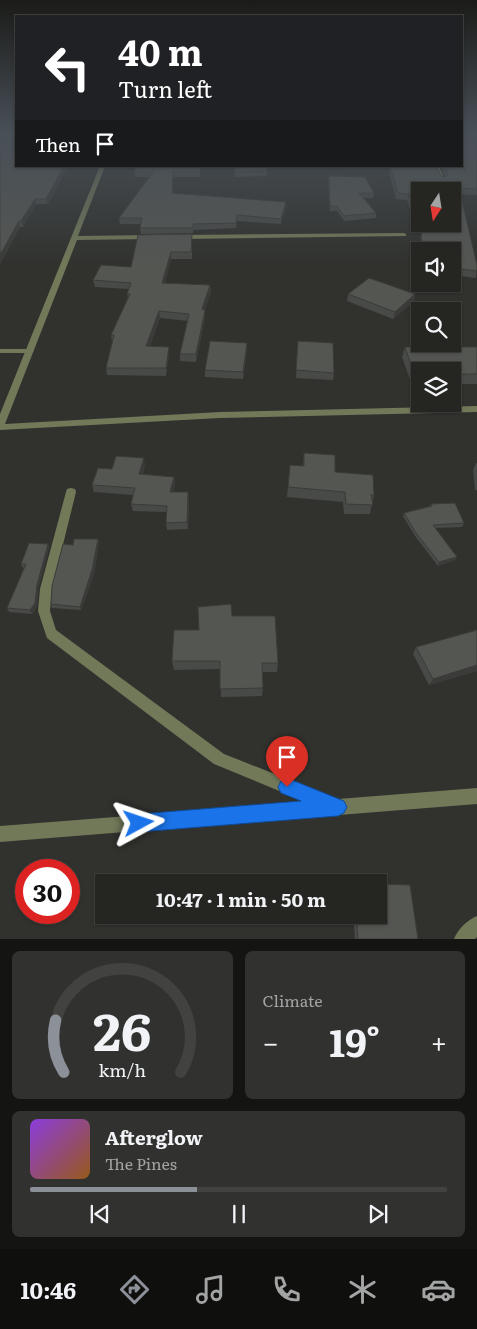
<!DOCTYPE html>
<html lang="en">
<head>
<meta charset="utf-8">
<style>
	:root { --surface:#252622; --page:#31322f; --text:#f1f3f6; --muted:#a3a5a5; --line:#424340; --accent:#8c9099 }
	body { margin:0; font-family:Literata,serif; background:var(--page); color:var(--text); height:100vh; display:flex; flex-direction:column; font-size:19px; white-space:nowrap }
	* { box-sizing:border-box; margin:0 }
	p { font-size:16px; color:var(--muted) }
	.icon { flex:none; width:28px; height:28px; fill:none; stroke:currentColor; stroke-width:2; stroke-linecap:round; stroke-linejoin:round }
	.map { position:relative; height:939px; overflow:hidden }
	.side { display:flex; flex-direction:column; gap:12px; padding:12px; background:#141513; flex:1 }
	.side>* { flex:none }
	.hud { position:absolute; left:15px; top:15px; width:448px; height:152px; border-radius:0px; box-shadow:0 1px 4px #0004,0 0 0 1px var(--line); background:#202124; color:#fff; overflow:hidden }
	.needle { width:32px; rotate:192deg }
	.controls { position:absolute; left:411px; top:182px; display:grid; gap:10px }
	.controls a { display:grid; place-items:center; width:50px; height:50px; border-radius:0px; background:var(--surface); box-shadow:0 1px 4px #0004,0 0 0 1px var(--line); font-size:25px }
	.speed { position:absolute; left:15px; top:859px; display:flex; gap:10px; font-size:25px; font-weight:700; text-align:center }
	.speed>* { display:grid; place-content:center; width:65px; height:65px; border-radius:50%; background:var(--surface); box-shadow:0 1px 4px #0004,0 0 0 1px var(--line); line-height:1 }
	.speed .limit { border:8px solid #d22; background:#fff; color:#111 }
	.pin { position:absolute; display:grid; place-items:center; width:42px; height:42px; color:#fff; margin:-51px -21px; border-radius:50% 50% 50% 0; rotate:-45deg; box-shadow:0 0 5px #0007 }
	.pin .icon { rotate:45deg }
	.me { position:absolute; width:55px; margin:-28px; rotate:85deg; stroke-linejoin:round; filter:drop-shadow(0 0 4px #0008) }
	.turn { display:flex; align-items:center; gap:18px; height:105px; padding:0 20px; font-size:22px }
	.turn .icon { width:65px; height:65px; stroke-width:2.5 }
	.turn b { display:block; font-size:35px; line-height:42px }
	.then { display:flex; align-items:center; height:48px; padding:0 20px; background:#0003; gap:10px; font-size:19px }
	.big { font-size:38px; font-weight:700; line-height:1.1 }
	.side .card { flex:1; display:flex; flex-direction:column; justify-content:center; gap:8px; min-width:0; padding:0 18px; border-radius:8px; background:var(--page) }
	.side .dial { align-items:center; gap:0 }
	.dial svg { height:130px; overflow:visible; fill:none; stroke:var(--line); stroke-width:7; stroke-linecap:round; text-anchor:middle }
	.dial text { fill:var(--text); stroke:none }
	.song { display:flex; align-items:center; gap:15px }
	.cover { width:60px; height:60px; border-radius:8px; background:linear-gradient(135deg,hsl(270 70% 55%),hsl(30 70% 35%)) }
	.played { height:5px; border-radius:2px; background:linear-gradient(90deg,var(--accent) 40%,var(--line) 40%) }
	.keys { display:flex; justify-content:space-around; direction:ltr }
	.heat { display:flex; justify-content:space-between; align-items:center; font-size:28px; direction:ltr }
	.side .tiles { flex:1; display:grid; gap:12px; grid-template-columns:1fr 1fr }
	.card:last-child { grid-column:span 2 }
	.trip { position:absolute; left:95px; top:874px; width:292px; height:50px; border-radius:0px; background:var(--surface); box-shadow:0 1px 4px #0004,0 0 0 1px var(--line); font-weight:700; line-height:50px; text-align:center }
	.menu { display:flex; height:80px; justify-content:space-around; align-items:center; background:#0f0f0e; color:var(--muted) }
	.menu .icon { width:35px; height:35px }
	.menu .on { color:var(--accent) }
	.menu b { font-size:22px; color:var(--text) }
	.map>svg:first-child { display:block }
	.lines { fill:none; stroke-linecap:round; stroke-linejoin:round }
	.lane { fill:#717959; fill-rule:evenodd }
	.street { fill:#717959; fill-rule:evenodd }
	.wall { fill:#484a47; fill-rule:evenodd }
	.shaded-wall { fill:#3b3c39 }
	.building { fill:#545652; stroke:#3b3c39 }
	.route { fill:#1a73e8; stroke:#114b97 }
</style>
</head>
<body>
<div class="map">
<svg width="477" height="939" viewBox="0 0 477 939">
	<rect width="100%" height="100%" fill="#31322e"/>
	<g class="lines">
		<path class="lane" d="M0,349H30L34,351L30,353H0Z"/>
		<path class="street" d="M100,166H105L78,236L151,235L154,237L151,239L77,240L5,424L220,412L477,406V412L220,418L0,430V414Z
			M434,166H439L445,181H441Z
			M404,233L406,234V236L181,239L178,237L181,235Z
			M71,488L75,489L76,492L52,589L50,611L56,630L224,754L338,799L477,788V804L0,842V826L306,802L214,764L47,638L38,611L40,589L66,492L67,489Z
			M477,916V937L475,939H454C458,929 467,920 477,916Z"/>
	</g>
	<path class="wall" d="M461,132H477V195L460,194L477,265L476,278L452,275V251H422L420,244L422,226L415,225L407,200L396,199L389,172L390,166L445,177L441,166H461ZM420,191L452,224H420Z
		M16,166H68L48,204H36L23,227H20L0,264Z
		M200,166V177H173V194L286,207L281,224L237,221L236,228L193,230V233L141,234L140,228L141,224H120L119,218L150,177H135L134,172Z
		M267,171V176L235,177V172Z
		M329,176L374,193L373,198H364L376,213V218L344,221L337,211H330L328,181Z
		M192,234V259H171L165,283L210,285L211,292L205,309V317L196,362L180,361V354L188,321L160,318L150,346L169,347V354L166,376L107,375L106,368L112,342L111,335L128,298L127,294L129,289L95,287L93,280L131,267Z
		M348,294H415L414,301L393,319L347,301Z
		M298,341L334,373L333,380L296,378Z
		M405,347H477V384H452V371H420V385H412L402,357Z
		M247,350L243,379L205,377V370Z
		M304,453L374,495L370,514H344L343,502L287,497L290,465L303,466Z
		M476,463H477V490H475L473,470Z
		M145,465L143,474L174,477L175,484L173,492L189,499L188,529L167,530L166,523V512L133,511L131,504L133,495L94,492L92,485L112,469Z
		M431,504L464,523L462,527L435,528L457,557L455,560L438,566L415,536L403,516L404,513L430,506Z
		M98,539L99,542L94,574L81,610L52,608L51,604L73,545Z
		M48,544L49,547L38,589L37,606L32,614L9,612L7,608L24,568L22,567L21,564Z
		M232,616L278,663L277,672H262L263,688L262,696L221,697L220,669L174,670L172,661L199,630Z
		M477,630V671L429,685L413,654L416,647Z
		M353,915H379L418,939H355Z"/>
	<path class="shaded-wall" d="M64,166H68L48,204L46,199Z
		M35,199L36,204L23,227L21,221Z
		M286,202V207L281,224V219Z
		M19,221L20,227L0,264V255Z
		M171,252V259L163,290L162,283Z
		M210,285L211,292L203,316L202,309Z
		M415,294L414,301L393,319L395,312Z
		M205,310V317L196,362V354Z
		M159,311L160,318L147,353L146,346Z
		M247,343V350L243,379V372Z
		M169,347V354L166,376V368Z
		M144,458L145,465L141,481L139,474Z
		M174,477L175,484L171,499L170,492Z
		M188,492L189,499L188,529L187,522Z
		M98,539L99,542L94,574L81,610L80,607Z
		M48,544L49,547L38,589L37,606L32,614L30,610Z
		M457,557L455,560L438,566L439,562Z
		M477,665V671L429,685L433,679Z"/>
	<path class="building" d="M0,132H16V166H64L46,199H35L21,221H19L0,255Z
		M461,132H477V189L459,188L477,265V271L452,268V251H425L421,238L423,224H452V191H420V219H416L409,194L398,193L390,166H436L441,176L446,177L448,175L445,166H461L466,171L461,163Z
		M136,166H200V172H173L172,193L286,202L281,219L237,215L236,223L193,224V228H140L142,218H119L153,172H134Z
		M235,166H267V171L235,172Z
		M329,176L365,177L374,193H359L376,213L344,216L337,206H330Z
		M192,234L191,252H171L162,283L210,285L202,309L205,310L196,354H180L189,314L159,311L146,346L169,347L166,368H106L114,335H111L130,294H127L131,283L93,280L101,265L131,267L138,235Z
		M369,278L415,294L395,312L348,294Z
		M210,341L247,343L243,372L205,370Z
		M298,341L333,343L334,373L296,370Z
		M405,347H477V374H452V371H420V374H414Z
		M304,453L335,455V472L373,475L374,495H371L373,505L346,504L345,492L288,487L290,465L304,466Z
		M116,456L144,458L139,474L174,477L170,492H188L187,522L166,523L167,506L131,504L135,488L92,485L98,468L112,469Z
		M455,503L464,523L433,525L457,557L439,562L416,533L404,513L432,506L431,504Z
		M74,539H98L92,570L80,607L51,604L52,586L63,544L73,545Z
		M29,543L48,544L37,585L35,603L30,610L7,608L26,564H21Z
		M231,604L232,616H275L278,663H262L263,688L220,689V661H172L174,630H199L198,607Z
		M477,630V665L433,679L416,647Z
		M379,884L410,885L418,939H358L356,915H379Z"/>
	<linearGradient id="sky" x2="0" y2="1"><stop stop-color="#1b1c19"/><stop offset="0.5" stop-color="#484f57"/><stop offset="1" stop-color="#484f57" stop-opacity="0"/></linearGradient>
	<rect width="477" height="264" fill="url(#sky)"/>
	<path class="route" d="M287,778L344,801L347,807L344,813L338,816L139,832L133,829L130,823L133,817L139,814L301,801L281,793L278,787L281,781Z"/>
</svg>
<div class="controls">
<a><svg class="needle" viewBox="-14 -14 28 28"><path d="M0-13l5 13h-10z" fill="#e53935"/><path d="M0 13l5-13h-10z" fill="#a3a5a5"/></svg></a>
<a><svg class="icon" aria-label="sound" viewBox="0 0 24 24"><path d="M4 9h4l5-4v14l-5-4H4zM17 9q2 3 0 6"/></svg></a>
<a><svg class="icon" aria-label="search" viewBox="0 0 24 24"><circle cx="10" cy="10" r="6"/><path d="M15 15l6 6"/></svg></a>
<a><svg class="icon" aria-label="layers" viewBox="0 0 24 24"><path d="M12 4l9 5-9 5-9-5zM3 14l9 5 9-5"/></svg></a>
</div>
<div class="speed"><div class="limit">30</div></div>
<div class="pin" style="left:287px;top:787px;background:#d93025"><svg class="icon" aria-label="arrive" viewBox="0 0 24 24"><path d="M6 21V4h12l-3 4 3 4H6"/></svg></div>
<svg class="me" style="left:139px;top:823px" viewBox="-20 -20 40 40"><path d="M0-17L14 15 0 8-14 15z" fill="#1a73e8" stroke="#fff" stroke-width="4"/></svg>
<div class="trip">10:47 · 1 min · 50 m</div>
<div class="hud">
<div class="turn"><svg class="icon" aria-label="left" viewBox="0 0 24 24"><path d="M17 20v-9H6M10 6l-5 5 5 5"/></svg><div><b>40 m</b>Turn left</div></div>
<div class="then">Then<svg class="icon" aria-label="arrive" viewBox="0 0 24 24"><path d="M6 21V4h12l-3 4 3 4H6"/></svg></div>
</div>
</div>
<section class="side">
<div class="tiles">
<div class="card dial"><svg viewBox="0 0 100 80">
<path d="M14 69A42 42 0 1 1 86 69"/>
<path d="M14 69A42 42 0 0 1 9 37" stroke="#8c9099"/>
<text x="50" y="56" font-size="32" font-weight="700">26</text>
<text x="50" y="72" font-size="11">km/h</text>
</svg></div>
<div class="card"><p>Climate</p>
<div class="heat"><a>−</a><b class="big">19°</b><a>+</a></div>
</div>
<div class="card">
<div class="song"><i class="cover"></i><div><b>Afterglow</b><p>The Pines</p></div></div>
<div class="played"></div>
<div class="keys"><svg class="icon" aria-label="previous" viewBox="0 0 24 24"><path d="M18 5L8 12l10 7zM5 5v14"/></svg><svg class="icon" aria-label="pause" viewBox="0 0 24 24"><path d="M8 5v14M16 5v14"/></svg><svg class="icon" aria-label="next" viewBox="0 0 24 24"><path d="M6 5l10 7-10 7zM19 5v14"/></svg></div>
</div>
</div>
</section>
<nav class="menu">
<b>10:46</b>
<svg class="icon on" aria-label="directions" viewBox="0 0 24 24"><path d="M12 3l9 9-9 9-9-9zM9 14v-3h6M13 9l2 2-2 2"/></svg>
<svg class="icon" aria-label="music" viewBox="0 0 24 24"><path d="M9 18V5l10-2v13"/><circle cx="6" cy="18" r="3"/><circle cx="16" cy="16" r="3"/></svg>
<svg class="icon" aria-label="phone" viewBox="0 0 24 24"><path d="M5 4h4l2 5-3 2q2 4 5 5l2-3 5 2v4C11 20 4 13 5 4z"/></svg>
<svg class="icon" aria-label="climate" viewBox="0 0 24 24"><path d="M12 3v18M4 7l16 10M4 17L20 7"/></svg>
<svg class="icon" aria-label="car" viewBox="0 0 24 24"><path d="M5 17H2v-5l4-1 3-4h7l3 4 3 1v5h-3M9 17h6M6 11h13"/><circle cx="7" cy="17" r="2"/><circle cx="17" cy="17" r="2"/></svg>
</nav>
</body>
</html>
